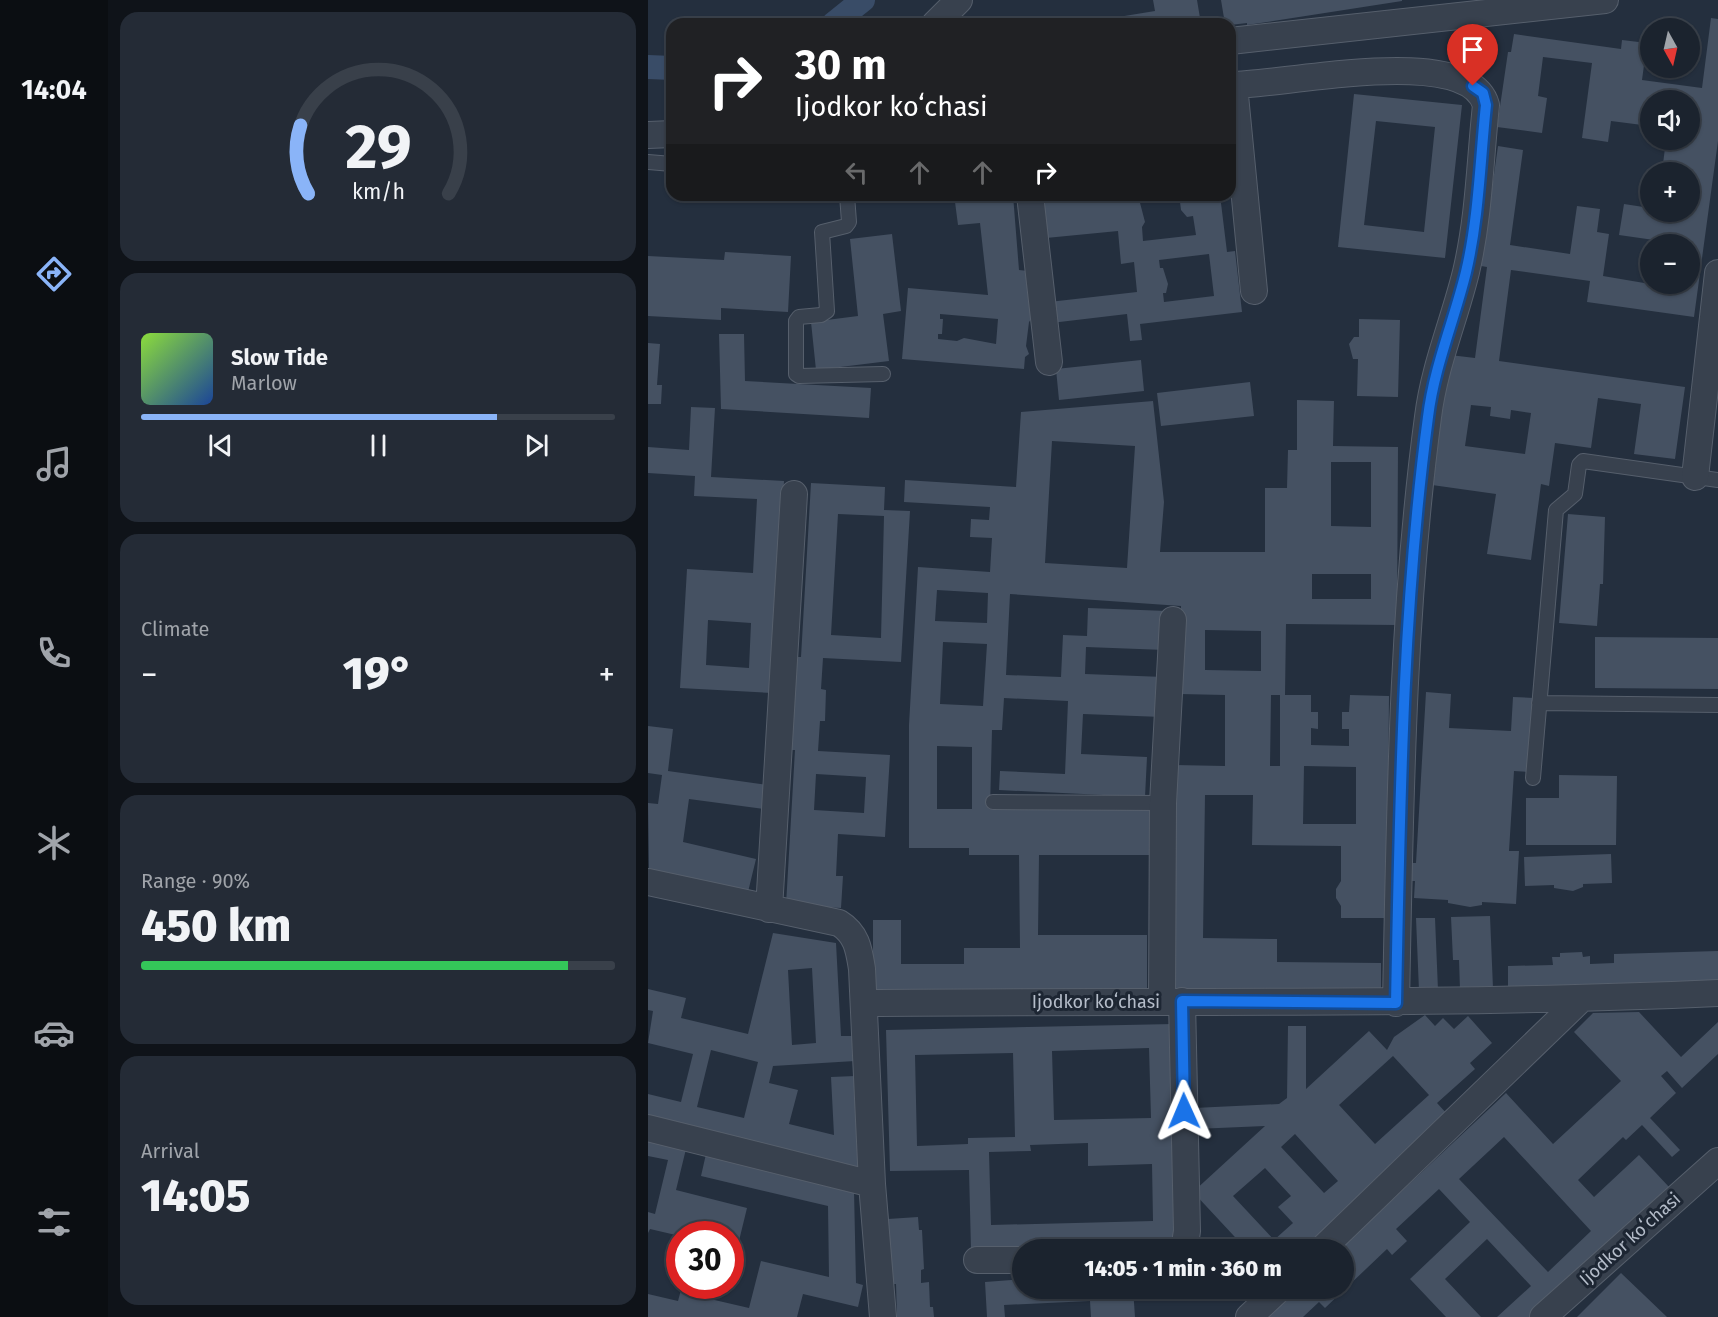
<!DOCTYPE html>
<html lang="en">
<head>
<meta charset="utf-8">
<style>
	:root { --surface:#1b232e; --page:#242b36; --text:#f1f3f6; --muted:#a0a4aa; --line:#39404a; --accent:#8ab4f8 }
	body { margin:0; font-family:"Fira Sans",sans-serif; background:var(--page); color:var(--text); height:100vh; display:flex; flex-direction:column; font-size:22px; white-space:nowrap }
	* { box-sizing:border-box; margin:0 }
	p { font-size:20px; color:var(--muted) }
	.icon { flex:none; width:33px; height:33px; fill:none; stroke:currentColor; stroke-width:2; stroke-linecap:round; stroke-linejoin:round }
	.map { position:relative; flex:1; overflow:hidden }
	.details { display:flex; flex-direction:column; gap:12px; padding:12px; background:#0f1319; width:540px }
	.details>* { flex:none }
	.top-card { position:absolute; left:18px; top:18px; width:570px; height:183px; border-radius:18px; box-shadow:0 2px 4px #0004,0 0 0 2px var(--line); background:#202124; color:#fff; overflow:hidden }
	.needle { width:39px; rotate:172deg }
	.tools { position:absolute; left:992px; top:18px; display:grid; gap:12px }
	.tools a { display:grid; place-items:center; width:60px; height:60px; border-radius:50%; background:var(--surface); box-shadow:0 2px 4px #0004,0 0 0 2px var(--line); font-size:30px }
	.speed { position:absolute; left:18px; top:1221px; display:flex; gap:12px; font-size:30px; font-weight:700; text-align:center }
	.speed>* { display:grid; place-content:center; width:78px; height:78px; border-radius:50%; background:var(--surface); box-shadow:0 2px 4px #0004,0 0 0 2px var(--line); line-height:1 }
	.speed .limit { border:9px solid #d22; background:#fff; color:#111 }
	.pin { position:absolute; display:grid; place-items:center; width:51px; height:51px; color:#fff; margin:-62px -26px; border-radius:50% 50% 50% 0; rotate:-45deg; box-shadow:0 0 6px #0007 }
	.pin .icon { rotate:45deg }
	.me { position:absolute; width:66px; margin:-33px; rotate:359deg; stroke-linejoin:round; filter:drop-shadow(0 0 4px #0008) }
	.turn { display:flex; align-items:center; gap:21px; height:126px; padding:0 30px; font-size:27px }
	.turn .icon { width:78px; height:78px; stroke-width:2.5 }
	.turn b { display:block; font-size:42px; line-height:51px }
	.lanes { display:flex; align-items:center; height:57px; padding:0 30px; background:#0003; justify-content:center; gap:30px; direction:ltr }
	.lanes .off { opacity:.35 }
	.big { font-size:45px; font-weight:800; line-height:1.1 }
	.details .tile { flex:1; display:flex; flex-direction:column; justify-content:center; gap:9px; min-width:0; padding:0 21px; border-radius:18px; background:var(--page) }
	.details .dial { align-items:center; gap:0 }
	.dial svg { height:156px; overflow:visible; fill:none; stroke:var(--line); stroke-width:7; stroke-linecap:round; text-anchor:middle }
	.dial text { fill:var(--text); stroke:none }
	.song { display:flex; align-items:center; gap:18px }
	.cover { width:72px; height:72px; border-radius:9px; background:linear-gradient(135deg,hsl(90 70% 55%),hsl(220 70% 35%)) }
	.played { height:6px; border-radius:3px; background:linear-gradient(90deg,var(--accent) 75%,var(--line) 75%) }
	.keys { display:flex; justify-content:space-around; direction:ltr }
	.heat { display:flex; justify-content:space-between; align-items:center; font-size:33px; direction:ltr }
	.charge { height:9px; border-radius:4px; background:linear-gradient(90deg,#34c759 90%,var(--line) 0) }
	.trip { position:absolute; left:364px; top:1239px; width:342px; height:60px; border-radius:30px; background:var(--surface); box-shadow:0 2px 4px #0004,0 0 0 2px var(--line); font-weight:800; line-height:60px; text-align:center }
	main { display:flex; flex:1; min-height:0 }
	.tabs { display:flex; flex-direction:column; width:108px; justify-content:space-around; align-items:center; background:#0b0e12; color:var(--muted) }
	.tabs .icon { width:42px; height:42px }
	.tabs .selected { color:var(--accent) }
	.tabs b { font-size:27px; color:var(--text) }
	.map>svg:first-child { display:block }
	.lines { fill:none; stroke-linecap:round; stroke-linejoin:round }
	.canal { stroke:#394c67; stroke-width:24 }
	.building { fill:#455162; fill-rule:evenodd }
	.lane-casing { stroke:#565f6c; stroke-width:16 }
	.street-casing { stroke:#565f6c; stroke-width:28 }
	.lane { stroke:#38414e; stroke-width:14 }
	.street { stroke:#38414e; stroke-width:26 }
	.route-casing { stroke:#114b97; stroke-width:15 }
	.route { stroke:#1a73e8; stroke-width:10 }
	.labels { text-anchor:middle; stroke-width:6; stroke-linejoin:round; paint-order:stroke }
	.street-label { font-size:18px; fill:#b4bcc9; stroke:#1d2633 }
</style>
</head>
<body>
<main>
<nav class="tabs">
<b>14:04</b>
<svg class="icon selected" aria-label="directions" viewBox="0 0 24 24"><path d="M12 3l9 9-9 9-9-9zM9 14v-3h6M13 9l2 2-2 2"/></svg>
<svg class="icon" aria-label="music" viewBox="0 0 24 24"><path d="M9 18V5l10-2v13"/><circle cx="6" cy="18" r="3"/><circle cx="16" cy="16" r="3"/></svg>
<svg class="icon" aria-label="phone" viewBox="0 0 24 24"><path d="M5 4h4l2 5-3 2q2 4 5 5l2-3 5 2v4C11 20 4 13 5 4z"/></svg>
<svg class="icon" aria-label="climate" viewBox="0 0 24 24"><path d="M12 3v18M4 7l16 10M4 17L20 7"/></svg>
<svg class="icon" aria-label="car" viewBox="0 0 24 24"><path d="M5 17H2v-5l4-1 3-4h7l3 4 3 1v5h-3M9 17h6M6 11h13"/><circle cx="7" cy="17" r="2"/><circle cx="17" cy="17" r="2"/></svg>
<svg class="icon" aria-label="filters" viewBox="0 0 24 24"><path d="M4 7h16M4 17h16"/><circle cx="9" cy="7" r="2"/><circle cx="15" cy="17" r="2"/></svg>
</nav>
<section class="details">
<div class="tile dial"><svg viewBox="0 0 100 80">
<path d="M14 69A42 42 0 1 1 86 69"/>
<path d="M14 69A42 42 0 0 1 10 34" stroke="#8ab4f8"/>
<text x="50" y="56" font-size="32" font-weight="700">29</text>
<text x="50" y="72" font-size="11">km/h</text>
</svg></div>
<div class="tile">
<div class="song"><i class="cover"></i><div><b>Slow Tide</b><p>Marlow</p></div></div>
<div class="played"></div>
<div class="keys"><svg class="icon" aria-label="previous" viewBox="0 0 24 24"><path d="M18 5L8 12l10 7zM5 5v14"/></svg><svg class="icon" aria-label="pause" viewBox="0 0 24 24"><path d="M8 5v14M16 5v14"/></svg><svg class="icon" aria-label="next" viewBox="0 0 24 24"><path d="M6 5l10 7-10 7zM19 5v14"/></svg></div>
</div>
<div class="tile"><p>Climate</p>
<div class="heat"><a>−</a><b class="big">19°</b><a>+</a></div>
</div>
<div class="tile"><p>Range · 90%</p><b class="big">450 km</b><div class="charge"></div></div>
<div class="tile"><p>Arrival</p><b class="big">14:05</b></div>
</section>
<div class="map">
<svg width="1070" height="1317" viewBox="0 0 1070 1317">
	<rect width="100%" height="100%" fill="#242f3e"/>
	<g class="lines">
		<path class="canal" d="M185,24L215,0
			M0,67L24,68"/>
	</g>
	<path class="building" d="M505,0H549L553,24H458V19L507,11Z
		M573,0H754V1L599,25V23L582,25L577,24Z
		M1063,18L1070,19V141L1046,317L939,302L942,281L863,270L851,361L1037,387L1027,459L986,454L993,404L950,398L943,448L907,443L901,486L893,484L883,560L839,554L848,494L784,485L802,355L827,358L839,267L833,266L850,146L875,150L862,245L922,254L929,206L952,209L949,232L961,234L955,276L1002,284H1041V244H1013V241L971,235L976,204L1002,208V212L1042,214L1047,179L1041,178V172H1014L1018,140H1041V100H1002V126L963,121L960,142L934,138L944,63L895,57L890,96L899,98L894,133L849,127L860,52H863L866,34L973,49L974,40L999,43L994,80L1054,88ZM823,405L843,407L842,416L862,419L863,410L883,413L877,454L817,446Z
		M706,94L814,105L797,258L690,247ZM728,121L787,127L776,232L716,225Z
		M338,195H365L371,270L380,271L384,318L381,322L378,346L381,354L377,357L376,369L254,359L260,288L340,295L332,223L310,225L307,202L339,198ZM292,314L350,319L348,344L316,338L309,341L290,339V334H294L295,319H292Z
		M393,195H512L491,199L497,222L494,227L495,241L548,235L545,216L539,217L533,210L532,202L536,195H572L579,252L587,251L594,312L492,324L494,340L482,341L479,314L403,323L401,302L489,292L486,262L473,264L470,231L398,238ZM561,254L566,296L516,302L515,293H518L520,284L515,268H512L511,260Z
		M244,234L253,311L235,314L241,361L168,370L163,322L210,316L202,239Z
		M77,252L143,256L140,312L73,308V320L0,316V256L76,260Z
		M711,319L752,320L750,397L709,396L710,359H705L701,344L706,337H711Z
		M71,334H96L97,381L223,388L221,418L73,409Z
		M0,343L12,344L9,385H14L13,404H0Z
		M493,360L496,391L411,400L408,369Z
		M602,382L606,416L513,426L509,393Z
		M649,400L686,401L685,446L750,447L749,625L638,624L637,695H663V712H670V729L663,728V745L701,746V729H694V712H701L702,695L741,696L739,918H693V906L688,898V889L693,881V846L604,845L605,795H557L555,938L629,939V962L733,963V993L525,991L527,765L577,766V695L532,694L533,606L362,594L358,675L413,677L415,635L439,636L440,608L519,611L517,650L438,647L437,674L516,677L514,717L435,714L433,754L499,757L497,797L351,790L352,771L417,774L420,701L356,698L354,730H344L342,809H501V855H391L390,935H499V992H225V920H253V964H316V948H372L371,855H321V848H261V725L270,567L342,572L344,538L322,537L323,519L341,520L342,507L256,502L257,480L368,487L373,412L505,401L516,502L512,552H617V488H639L640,450H649ZM404,441L487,446L479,568L397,563ZM683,462H723V527L683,526ZM664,574H723V599H664ZM289,590L340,593L339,623L287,621ZM557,630L613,631V671L557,670ZM295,642L339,644L335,706L292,704ZM623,695H632V766H622ZM289,746L324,747V809H289ZM656,766L708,767V824H655Z
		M43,407L67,408L63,477L136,481L124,693L32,688L39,569L105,573L109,499L46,496L47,476L0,473V447L41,450ZM60,620L103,623L101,668L58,665Z
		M163,483L237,487L236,510L262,511L253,662L175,658L173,689L178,690L177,721H172L170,751L242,755L237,837L190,834L188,876H195L193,908L138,905L147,750H141L146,657H153ZM190,514L236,516L233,638L183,635ZM168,774L218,777L216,813L166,810Z
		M920,514L957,517L955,584H952L949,626L911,623Z
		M947,637L1070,638V689L947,688Z
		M778,692L803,694L801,728L863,731L865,697L886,698L882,772L866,771L861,851H871L868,904L834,902V905L822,907L800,903V900L766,898L767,881H763L764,863H768Z
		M0,726L25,729L20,771L119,785L116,809L41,799L35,842L108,859L100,892L1,869L0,803L10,804L14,775L0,773Z
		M911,775L969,776L968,845H878V798H911Z
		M963,854L964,883L935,884V887L925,891L906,888V885L877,886L876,857Z
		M842,916L845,988L812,990L811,960H805L803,917Z
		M768,918H787L790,990L771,991Z
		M125,933L188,943L193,1036H205L207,1061L125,1066L121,1083L150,1090L141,1124L186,1135L183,1077L207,1076L212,1172L0,1122V1094L33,1102L45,1054L0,1043L5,1011L0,1010V989L38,998L33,1018L100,1034ZM164,968L168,1043L144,1045L140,970ZM63,1050L110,1062L96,1118L49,1107Z
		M1070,951V984L860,990V966L905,965L904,957H912V953L934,952L935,957L942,956V964L966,963V954Z
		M991,1012L1033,1057L1070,1022V1054L1034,1088L1019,1071L1013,1076L1028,1093L1002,1118L1032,1150L1024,1157L994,1125L978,1140L975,1137L930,1180L946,1197L991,1155L1022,1188L884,1317H849L883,1286L839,1239L797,1279L833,1317H798L762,1279L822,1222L791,1189L748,1229L759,1241L744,1255L739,1249L677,1308L671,1302L655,1317H619L650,1288H696V1250H691L858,1093L905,1144L973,1081L926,1032L945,1013ZM856,1137L943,1231L900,1272L811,1179Z
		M777,1015L787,1026L795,1018L806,1029L820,1016L844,1043L822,1063L827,1069L789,1103L800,1115L653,1250H599L545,1192L617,1126L547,1129L546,1108L631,1104L639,1098L640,1026H658V1089L721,1031L739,1050L746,1037ZM745,1056L781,1095L727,1144L691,1105ZM647,1134L690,1181L676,1193L633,1147ZM617,1168L643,1196L630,1207L645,1223L626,1240L585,1196Z
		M525,1024L530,1245L323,1250L321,1170L242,1171L238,1030ZM501,1048L503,1118L406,1120L404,1051ZM365,1053L367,1137L320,1138V1144L269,1146L267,1055ZM440,1143V1166L504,1164L505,1221L343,1225L341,1152L383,1151L382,1145Z
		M0,1140L38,1149L28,1190L99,1208L89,1249L82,1248V1234L32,1236L2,1229L0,1233V1212L7,1214L20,1160L0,1156Z
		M58,1154L206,1190L208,1283L215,1285L210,1307L155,1294L149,1317H0V1294L30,1301L34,1286H47L45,1295L101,1308L113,1261L181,1277L180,1206L53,1176Z
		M270,1217L271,1230H274L276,1269L273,1270V1283L281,1282L282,1307H285L286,1317H249L248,1284H243L240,1219Z
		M973,1273L1019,1317H929Z
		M375,1279V1288H485L487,1317H443L442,1301L356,1305L357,1317H339L337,1282Z"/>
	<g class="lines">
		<g class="lane-casing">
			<path id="lane" d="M0,162L24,164
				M199,195L201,222L198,226L174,232L179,311L173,315L151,317L148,321V374L151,376L235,374
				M891,703L1070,705
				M885,778L908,510L927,494L931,465L935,461L1070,480
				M345,802L515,803"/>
		</g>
		<g class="street-casing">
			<path id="street" d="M287,24L311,0
				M582,41L957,0
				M582,85C633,86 820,42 838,105C832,161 831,217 818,272C806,321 786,367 780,417C754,611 752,808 748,1003
				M586,85L606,291
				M0,135L24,134
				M382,195L401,362
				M1047,477L1070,273
				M0,882L191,923C209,934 211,950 214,969L224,1184L235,1317
				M121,909L146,494
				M534,1001L539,1231L536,1250
				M514,1002L515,803L525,620
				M216,1003C501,1000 785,1006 1070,993
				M0,1128L224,1184
				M673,1250L933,999
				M329,1260H375
				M601,1317L632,1288
				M895,1317L1070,1161"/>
		</g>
		<use href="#lane" class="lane"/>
		<use href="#street" class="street"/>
	</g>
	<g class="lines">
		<g class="route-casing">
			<path id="route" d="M536,1111L534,1001L748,1003C752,808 754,611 780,417C786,367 806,321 818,272C831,217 832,161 838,105L835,93L825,86"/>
		</g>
		<use href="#route" class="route"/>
	</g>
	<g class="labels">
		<g class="street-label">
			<text x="448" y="1008">Ijodkor koʻchasi</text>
			<text transform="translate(982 1239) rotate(-42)" y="6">Ijodkor koʻchasi</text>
		</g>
	</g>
</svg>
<div class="tools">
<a><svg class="needle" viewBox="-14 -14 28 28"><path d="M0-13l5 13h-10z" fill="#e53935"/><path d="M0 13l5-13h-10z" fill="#a0a4aa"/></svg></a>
<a><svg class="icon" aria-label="sound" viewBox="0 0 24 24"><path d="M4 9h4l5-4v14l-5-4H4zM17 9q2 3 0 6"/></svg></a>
<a>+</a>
<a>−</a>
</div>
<div class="speed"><div class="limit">30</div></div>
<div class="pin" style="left:825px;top:86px;background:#d93025"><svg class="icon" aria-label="arrive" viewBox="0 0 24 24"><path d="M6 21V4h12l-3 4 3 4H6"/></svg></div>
<svg class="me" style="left:536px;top:1111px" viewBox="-20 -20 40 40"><path d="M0-17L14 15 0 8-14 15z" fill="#1a73e8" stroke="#fff" stroke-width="4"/></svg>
<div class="trip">14:05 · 1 min · 360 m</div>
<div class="top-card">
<div class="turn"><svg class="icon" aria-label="right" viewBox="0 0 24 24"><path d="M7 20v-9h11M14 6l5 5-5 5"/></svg><div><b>30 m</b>Ijodkor koʻchasi</div></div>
<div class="lanes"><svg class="icon off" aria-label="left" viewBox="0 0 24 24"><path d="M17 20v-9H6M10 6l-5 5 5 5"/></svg><svg class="icon off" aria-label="ahead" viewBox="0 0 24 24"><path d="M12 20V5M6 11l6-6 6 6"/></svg><svg class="icon off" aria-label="ahead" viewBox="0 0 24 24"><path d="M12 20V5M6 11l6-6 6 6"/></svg><svg class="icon" aria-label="right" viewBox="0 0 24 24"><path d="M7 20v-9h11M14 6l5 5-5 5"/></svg></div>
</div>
</div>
</main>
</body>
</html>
